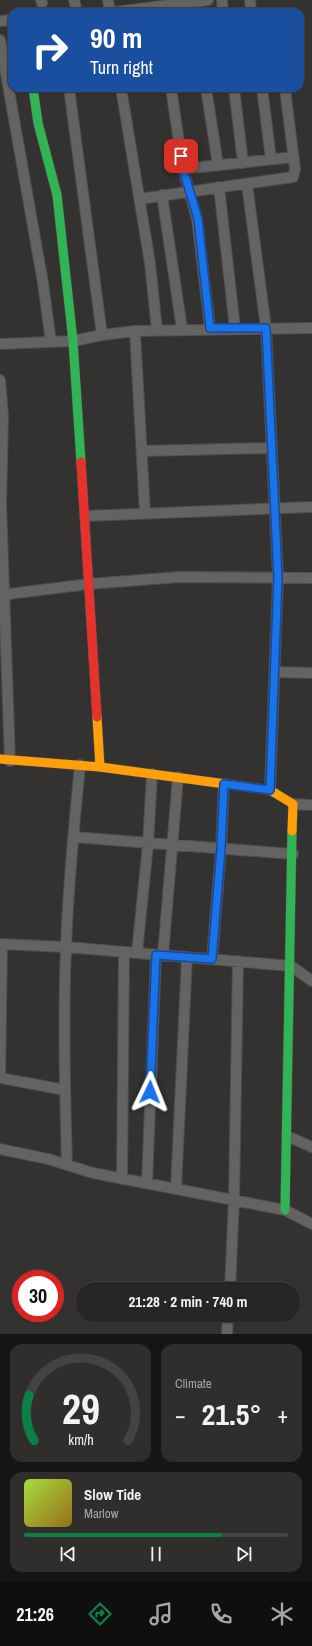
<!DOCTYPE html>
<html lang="en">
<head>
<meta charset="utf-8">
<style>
	:root { --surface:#272625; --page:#2f2e2d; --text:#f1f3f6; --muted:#a4a5a7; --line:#434342; --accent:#0b8043 }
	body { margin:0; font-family:"Archivo Narrow",sans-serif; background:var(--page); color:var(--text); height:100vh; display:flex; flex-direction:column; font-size:15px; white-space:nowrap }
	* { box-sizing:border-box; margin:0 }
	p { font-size:13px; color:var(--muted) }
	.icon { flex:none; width:22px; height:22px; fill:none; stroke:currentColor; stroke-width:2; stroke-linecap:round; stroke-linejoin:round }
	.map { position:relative; height:1334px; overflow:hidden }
	.panel { display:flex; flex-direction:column; gap:10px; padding:10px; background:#151514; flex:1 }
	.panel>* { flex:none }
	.hud { position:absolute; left:8px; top:8px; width:296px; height:84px; border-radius:12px; box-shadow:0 1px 3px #0004,0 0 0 1px var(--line); background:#1a4fa0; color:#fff; overflow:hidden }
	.speed { position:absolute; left:12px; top:1270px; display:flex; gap:8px; font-size:20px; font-weight:700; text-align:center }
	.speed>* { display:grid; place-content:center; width:52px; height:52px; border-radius:50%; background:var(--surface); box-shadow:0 1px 3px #0004,0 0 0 1px var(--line); line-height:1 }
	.speed .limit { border:6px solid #d22; background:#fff; color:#111 }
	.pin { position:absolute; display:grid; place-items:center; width:34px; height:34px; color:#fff; margin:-17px; border-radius:8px; box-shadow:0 2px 6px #0006 }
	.me { position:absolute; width:44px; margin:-22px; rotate:2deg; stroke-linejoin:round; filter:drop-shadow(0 0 3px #0008) }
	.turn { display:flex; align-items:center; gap:14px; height:84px; padding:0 16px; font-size:18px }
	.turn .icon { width:52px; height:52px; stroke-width:2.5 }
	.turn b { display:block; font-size:28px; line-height:34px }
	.big { font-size:30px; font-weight:700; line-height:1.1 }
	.panel .widget { flex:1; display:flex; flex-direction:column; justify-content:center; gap:6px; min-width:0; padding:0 14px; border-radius:12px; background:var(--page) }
	.panel .dial { align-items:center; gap:0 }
	.dial svg { height:104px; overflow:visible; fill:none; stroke:var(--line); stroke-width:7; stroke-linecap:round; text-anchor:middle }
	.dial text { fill:var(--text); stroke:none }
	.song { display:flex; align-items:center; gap:12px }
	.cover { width:48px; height:48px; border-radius:6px; background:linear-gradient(135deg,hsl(80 70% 55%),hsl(40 70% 35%)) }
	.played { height:4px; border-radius:2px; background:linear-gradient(90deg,var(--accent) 75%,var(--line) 75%) }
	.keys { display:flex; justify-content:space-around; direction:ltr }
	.heat { display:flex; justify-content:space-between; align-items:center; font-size:22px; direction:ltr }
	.panel .tiles { flex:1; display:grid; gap:10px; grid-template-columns:1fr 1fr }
	.widget:last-child { grid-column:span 2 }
	.trip { position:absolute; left:76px; top:1282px; width:224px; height:40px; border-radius:20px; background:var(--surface); box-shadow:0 1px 3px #0004,0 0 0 1px var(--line); font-weight:700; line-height:40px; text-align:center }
	.tab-bar { display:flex; height:64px; justify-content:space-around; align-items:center; background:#100f0f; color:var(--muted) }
	.tab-bar .icon { width:28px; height:28px }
	.tab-bar .current { color:var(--accent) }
	.tab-bar b { font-size:18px; color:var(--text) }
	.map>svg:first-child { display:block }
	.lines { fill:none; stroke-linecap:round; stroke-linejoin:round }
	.street-casing { stroke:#4f4e4d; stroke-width:12 }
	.fast-casing { stroke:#4f4e4d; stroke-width:10 }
	.slow-casing { stroke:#4f4e4d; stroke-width:10 }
	.jam-casing { stroke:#4f4e4d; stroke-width:10 }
	.street { stroke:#646363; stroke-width:10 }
	.fast { stroke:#30b455; stroke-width:9 }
	.slow { stroke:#ff9f0a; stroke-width:9 }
	.jam { stroke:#e5322d; stroke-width:9 }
	.route-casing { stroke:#114b97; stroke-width:10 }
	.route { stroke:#1a73e8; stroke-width:7 }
</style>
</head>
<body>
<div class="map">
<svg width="312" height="1334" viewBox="0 0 312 1334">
	<rect width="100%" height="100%" fill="#343231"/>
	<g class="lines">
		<g class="street-casing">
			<path id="street" d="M41,0L42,3
				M74,0L77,12
				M108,0L110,12
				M222,0L223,12
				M250,0L251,12
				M115,12L208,0
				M0,21L12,20
				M0,40L43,283L51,342
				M69,88L102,335
				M121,88L150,263L157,330
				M171,88L183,169L197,219L210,328
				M206,88L218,165
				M234,88L243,163
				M262,88L271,159
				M183,169L294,157
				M247,184L266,328L278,577L270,790
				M219,187L235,328
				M162,195L182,329
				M139,199L293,177L295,169L285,89
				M135,331L145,513
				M0,344L73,341L102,335L135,331L312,328
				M0,380L3,416L1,504L10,761
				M142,451L272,448
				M85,516L312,507
				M0,595L89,584L179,577L312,578
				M275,672L312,673
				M293,804L312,805
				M73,837L293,854
				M0,944L66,947L291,966L312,981
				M137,953L148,844L152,774
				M163,955L178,777
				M212,959L221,849L224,784
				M0,1078L2,944
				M0,1078L65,1090
				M287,1136L312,1147
				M0,1149L48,1159L93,1173L285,1210L312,1224
				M67,1165C65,1093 63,1020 66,947C68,886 74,826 80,765
				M122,1179L124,952
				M147,1183L156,955
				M176,1189L187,957
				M230,1289L234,1200L238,961
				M227,1334L228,1315"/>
		</g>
		<g class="fast-casing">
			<path id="fast" d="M33,88L38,123L57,195L73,341L81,462
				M285,1210L292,831"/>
		</g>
		<g class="slow-casing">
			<path id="slow" d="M97,717L100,767
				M0,759L100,767L270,790L293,804L292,831"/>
		</g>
		<g class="jam-casing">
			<path id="jam" d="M81,462L97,717"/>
		</g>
		<use href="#street" class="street"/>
		<use href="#fast" class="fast"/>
		<use href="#slow" class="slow"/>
		<use href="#jam" class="jam"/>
	</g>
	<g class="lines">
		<g class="route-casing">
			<path id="route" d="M150,1092L156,955L212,959L221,849L224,784L270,790L278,577L266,328H210L198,219L183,169L181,156"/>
		</g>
		<use href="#route" class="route"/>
	</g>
</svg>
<div class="speed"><div class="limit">30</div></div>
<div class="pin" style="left:181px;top:156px;background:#d93025"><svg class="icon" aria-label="arrive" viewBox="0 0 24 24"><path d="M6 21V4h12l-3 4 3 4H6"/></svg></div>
<svg class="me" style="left:150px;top:1092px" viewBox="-20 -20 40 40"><path d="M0-17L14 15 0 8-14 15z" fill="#1a73e8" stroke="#fff" stroke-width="4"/></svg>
<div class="trip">21:28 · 2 min · 740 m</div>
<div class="hud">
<div class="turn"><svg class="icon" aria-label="right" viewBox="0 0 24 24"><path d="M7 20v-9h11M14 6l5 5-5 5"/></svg><div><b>90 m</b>Turn right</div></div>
</div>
</div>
<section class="panel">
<div class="tiles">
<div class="widget dial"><svg viewBox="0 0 100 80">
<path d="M14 69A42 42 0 1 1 86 69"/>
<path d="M14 69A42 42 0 0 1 10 34" stroke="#0b8043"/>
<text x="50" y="56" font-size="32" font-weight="700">29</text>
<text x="50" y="72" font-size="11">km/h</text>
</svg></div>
<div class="widget"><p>Climate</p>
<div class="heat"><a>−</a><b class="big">21.5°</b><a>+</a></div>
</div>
<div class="widget">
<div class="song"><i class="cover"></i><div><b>Slow Tide</b><p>Marlow</p></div></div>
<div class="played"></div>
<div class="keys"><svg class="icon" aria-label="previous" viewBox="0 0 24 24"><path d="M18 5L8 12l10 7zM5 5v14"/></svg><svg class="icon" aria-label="pause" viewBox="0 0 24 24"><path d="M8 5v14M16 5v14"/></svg><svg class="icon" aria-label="next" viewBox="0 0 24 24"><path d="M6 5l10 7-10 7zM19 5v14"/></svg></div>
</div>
</div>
</section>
<nav class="tab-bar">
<b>21:26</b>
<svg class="icon current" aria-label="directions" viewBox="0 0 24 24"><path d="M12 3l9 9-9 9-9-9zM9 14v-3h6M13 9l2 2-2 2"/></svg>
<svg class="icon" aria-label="music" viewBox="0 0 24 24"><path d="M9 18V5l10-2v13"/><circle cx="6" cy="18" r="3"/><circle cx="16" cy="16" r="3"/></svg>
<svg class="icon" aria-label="phone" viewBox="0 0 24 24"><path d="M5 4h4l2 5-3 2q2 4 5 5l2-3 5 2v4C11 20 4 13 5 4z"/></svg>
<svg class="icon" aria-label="climate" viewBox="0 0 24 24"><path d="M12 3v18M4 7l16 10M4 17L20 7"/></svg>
</nav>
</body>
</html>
